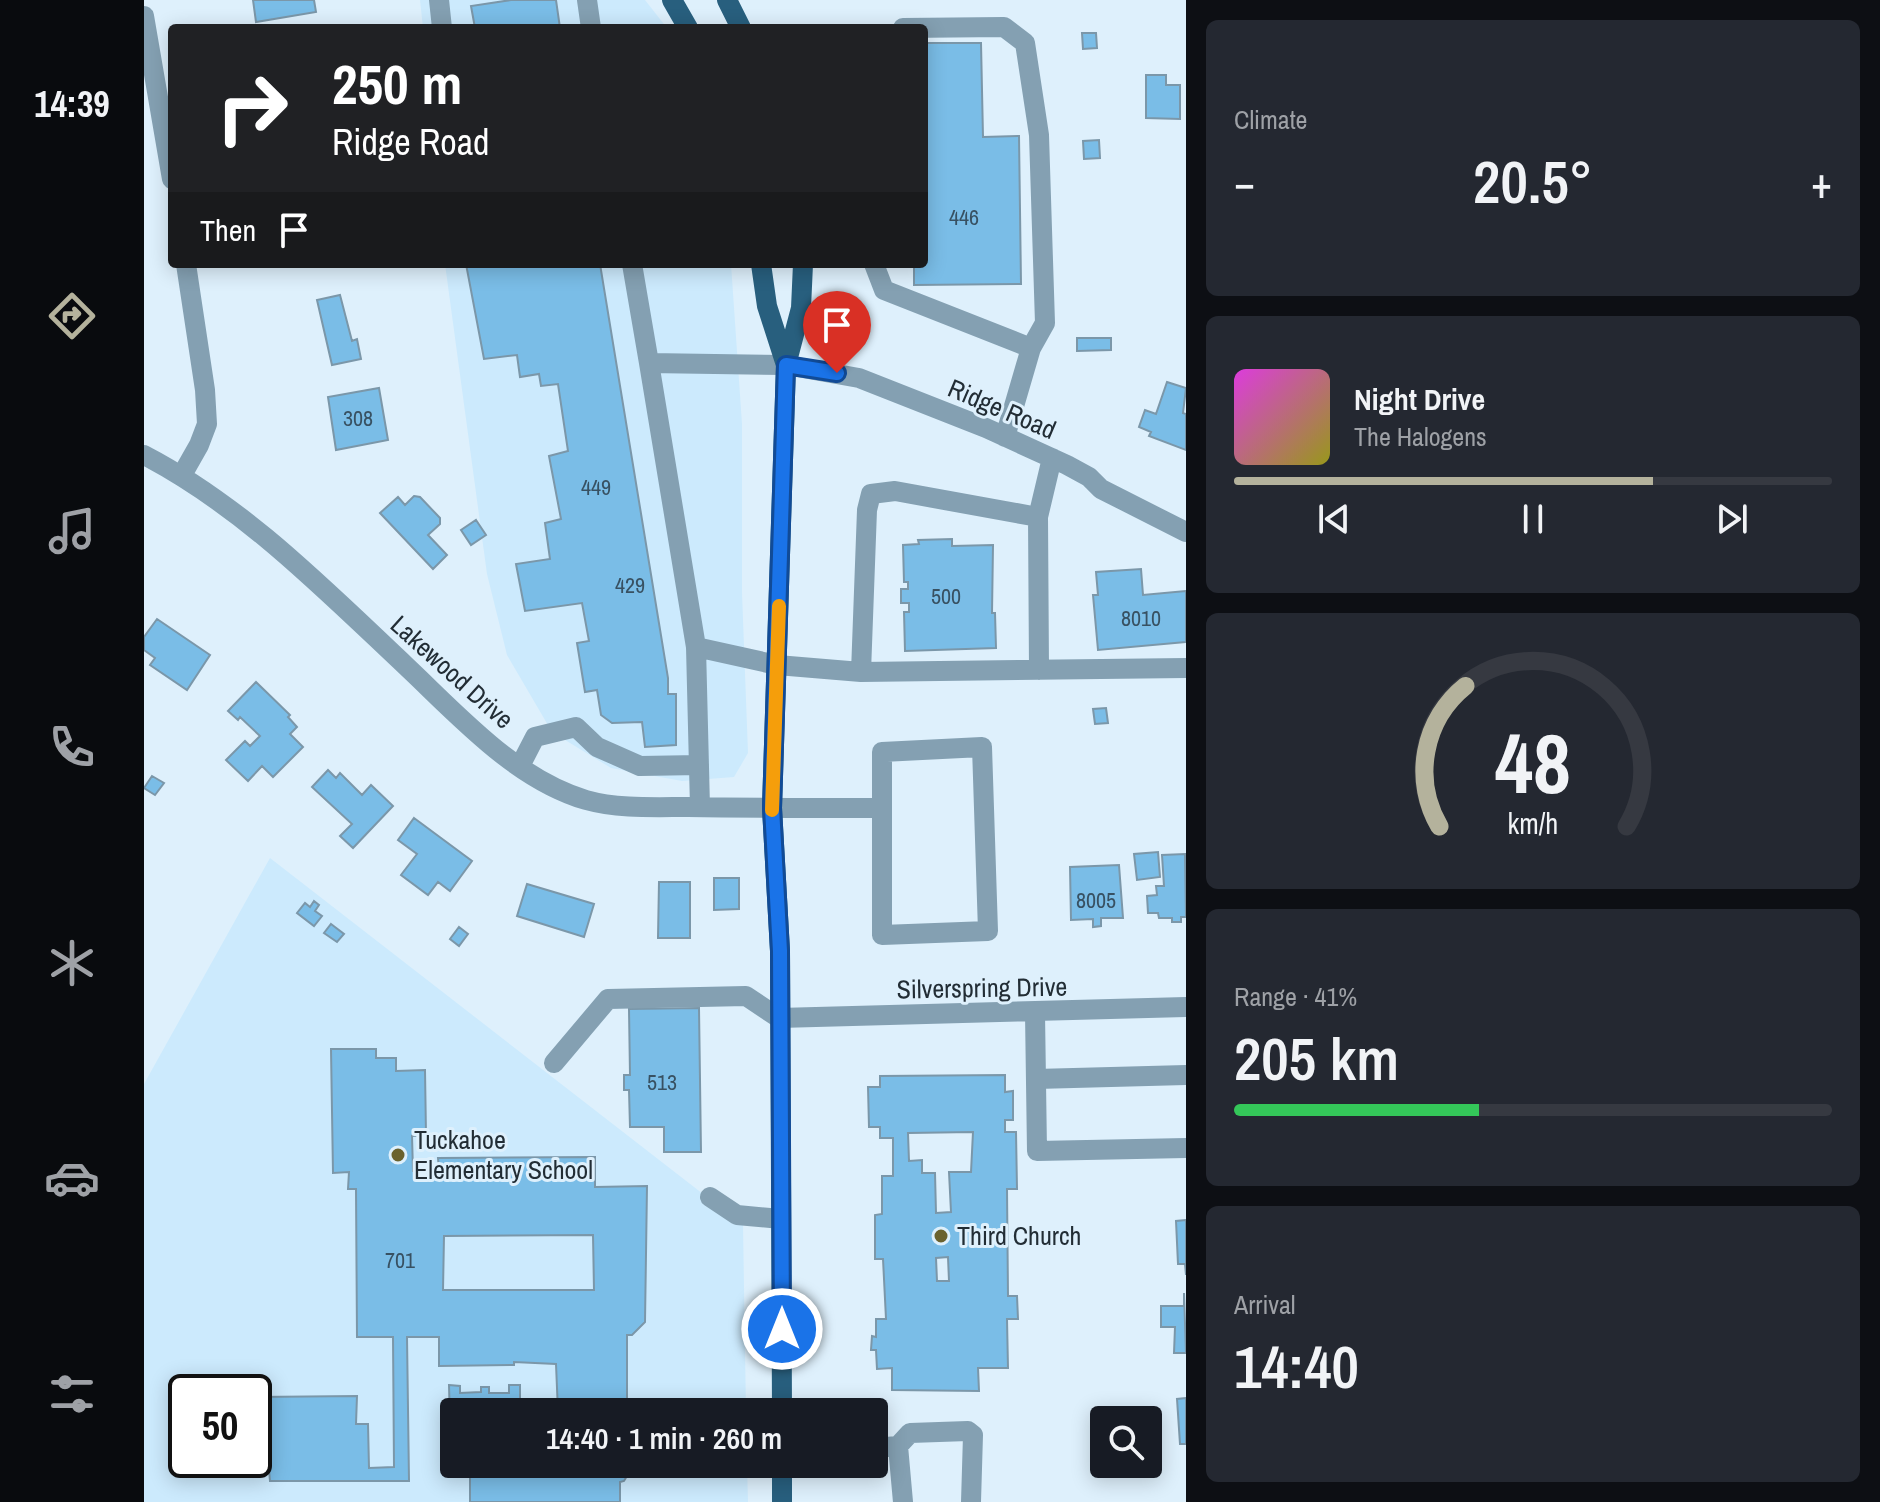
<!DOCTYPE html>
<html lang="en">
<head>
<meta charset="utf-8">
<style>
	:root { --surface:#171b24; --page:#242831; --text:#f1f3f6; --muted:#9ea1a6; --line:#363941; --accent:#b4b29c }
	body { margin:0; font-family:"Archivo Narrow",sans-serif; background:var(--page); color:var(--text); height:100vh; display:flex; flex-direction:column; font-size:30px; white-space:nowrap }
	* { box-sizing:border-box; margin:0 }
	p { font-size:26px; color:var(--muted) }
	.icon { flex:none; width:44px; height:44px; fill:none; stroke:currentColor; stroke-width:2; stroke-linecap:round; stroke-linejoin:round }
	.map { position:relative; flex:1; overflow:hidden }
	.drawer { display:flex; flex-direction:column; gap:20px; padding:20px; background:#0d0f14; width:694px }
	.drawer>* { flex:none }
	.top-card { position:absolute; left:24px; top:24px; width:760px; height:244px; border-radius:8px; box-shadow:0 4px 20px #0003; background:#202124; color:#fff; overflow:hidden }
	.tools { position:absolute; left:946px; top:1406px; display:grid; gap:16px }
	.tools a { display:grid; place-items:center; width:72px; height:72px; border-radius:8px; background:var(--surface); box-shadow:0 4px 20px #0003; font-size:40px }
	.speed { position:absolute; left:24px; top:1374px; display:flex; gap:16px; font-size:40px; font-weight:700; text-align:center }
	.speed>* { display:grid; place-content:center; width:104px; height:104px; border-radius:50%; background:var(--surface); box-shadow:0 4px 20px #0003; line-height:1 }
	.speed .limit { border:4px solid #111; border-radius:12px; background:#fff; color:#111 }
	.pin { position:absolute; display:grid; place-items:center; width:68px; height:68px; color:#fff; margin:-82px -34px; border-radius:50% 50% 50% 0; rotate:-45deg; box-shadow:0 0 8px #0007 }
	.pin .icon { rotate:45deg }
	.me { position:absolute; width:88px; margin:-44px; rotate:0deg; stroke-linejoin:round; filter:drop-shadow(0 0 6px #0008) }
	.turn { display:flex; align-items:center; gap:28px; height:168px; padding:0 32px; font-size:36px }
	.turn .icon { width:104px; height:104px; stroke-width:2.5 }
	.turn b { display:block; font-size:56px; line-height:68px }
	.then { display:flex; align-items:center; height:76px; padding:0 32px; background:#0003; gap:16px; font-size:30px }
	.big { font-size:60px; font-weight:600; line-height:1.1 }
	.drawer .card { flex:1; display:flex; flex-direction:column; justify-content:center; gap:12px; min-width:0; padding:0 28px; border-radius:12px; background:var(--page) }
	.drawer .dial { align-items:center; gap:0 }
	.dial svg { height:208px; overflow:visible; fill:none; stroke:var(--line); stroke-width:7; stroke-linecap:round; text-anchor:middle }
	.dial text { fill:var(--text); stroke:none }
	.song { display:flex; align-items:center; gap:24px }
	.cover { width:96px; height:96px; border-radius:12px; background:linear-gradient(135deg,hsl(300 70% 55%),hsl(60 70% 35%)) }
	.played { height:8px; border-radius:4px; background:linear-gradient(90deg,var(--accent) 70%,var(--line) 70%) }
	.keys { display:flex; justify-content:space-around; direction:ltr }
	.heat { display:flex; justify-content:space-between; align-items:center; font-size:44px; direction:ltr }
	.charge { height:12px; border-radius:6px; background:linear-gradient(90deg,#34c759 41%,var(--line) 0) }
	.trip { position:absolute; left:296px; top:1398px; width:448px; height:80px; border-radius:8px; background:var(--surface); box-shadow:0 4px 20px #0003; font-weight:600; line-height:80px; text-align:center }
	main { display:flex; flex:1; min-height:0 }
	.menu { display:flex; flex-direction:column; width:144px; justify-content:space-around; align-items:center; background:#090b0e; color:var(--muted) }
	.menu .icon { width:56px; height:56px }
	.menu .selected { color:var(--accent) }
	.menu b { font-size:36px; color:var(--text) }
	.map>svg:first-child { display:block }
	.built { fill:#cceafd; fill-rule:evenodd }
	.building { fill:#7abde7; stroke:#7b97a9; stroke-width:2; fill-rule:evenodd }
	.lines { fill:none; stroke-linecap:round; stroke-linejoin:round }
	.minor { stroke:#84a0b2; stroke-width:20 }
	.major { stroke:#285f7e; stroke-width:20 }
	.route-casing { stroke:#114b97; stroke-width:20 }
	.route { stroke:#1a73e8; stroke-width:14 }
	.slow { stroke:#f59e0b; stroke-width:14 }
	.poi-dot { fill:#6a622e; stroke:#def0fc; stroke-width:3 }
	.labels { text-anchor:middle; stroke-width:6; stroke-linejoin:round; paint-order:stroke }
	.number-label { font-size:22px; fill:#385162 }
	.street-label { font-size:26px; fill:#222d35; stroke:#def0fc }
	.poi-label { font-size:26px; fill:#222d35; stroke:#def0fc; text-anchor:start }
</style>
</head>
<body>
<main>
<nav class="menu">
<b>14:39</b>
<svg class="icon selected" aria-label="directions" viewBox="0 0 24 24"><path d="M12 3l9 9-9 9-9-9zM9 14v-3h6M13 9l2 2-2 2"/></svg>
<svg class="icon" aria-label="music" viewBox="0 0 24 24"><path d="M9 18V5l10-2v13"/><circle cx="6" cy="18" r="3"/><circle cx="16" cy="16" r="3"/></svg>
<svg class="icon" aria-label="phone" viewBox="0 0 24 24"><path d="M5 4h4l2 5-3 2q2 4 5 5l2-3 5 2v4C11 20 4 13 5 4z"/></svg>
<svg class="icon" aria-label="climate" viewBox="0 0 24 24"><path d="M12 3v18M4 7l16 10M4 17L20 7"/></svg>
<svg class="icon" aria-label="car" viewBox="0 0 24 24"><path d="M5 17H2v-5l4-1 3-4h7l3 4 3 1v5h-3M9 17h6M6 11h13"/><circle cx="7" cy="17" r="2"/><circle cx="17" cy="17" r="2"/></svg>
<svg class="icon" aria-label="filters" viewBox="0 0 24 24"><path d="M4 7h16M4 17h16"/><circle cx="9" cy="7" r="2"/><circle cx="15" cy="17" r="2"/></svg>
</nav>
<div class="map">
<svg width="1042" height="1502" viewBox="0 0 1042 1502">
	<rect width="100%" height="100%" fill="#def0fc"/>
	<path class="built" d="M276,0H501L523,28H279Z
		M301,264H587L598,424V593L604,753L590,777L538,781L467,768L408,732L363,655L343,574Z
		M126,858L599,1225L602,1412H310V1464H603L604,1502H0V1084ZM42,1392H110V1460H42Z"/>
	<path class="building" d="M109,0H170L172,12L112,22Z
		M367,0H412L416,28H331L327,6Z
		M938,33H952L953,48L939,49Z
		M780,43H837L839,137L875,136L877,284L770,285V264H780Z
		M1002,75H1022V85H1036V119L1002,118Z
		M955,140L956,158L940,159L939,141Z
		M322,264H456L524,678V694H532V745L501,747L498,722L468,723L457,715L453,690L441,692L433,643L445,641L438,603L381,611L372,564L406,559L401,523L417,519L405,456L424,451L414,384L397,386L395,374L376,377L373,355L340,359Z
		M196,295L208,341L213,339L217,359L188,365L173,300Z
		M933,338H967V350L933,351Z
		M1023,382L1042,388L1039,413L1042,414V450L1005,436L1007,432L995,427L1001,410L1012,414Z
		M235,388L244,440L192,450L184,397Z
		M270,496L276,497L296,518V524L284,535L303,555L289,569L236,513L254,497L261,505Z
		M332,520L342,535L327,545L317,530Z
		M808,539V546L849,545L848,613H851L852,648L761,651L760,612H765V603H757V589H764V582H760L759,545L775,544L774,540Z
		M997,569L999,595L1042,591V642L954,650L949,595H954L952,572Z
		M13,619L66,655L43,690L6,665L11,658L0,650V637Z
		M112,682L146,715L144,717L153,727L146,734L159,747L129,777L118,766L104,781L82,760L101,741L106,746L116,736L96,717L94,720L84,711Z
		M962,708L964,723L951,724L949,709Z
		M184,770L192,778L196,773L218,795L227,785L249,806L209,848L196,836L208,824L168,787Z
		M8,776L20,783L11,795L0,788Z
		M270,818L328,861L306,891L294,882L284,895L257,875L273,854L254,840Z
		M1014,852L1016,877L993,880L990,854Z
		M1041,854L1042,917H1037V922H1028V918H1015L1014,913H1004L1003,896L1013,895L1012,886H1020L1018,855Z
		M975,865L979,918H957V926L949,927V919L927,920L926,867Z
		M570,878H595V909L570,910Z
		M515,882H546V938H514Z
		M383,884L450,904L440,937L373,916Z
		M170,901L175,905L171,911L178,916L170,926L153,913L161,903L166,907Z
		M187,924L200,934L193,942L180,933Z
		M315,927L324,934L315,946L306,939Z
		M555,1008L557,1152H520V1127H486L485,1090H480V1075H486L485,1009Z
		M187,1049H232V1058H252V1071L281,1070L282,1135L268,1136L269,1171L295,1170L294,1158L451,1157V1187L503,1186L501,1322L488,1335H483V1412H414L412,1364L370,1362V1365L295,1366V1337H263L265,1481H126L125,1470H99V1460H110L112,1397L213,1396L212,1424H224L225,1468L250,1467L249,1337H213L212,1189H204L205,1172L189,1173ZM449,1235L450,1290H299L300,1236Z
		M861,1075V1092L869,1091V1120H861V1132H872L873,1189H863L864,1296H873L874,1319H863L864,1368H834L835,1391L748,1390V1368L733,1369L732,1350H727L728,1336L732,1337V1319H742L739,1259H731V1215L738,1214V1176H749V1138H736V1127H725L724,1087H736V1076ZM829,1132L827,1172H805L807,1212L792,1213L791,1173H778V1160L765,1161L764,1133ZM804,1257L805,1281H793L792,1258Z
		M1042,1220V1275L1041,1264H1034L1032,1221Z
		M1040,1293L1042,1353H1030L1031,1327H1017V1306H1040Z
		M305,1385L316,1386V1393L337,1392V1387H345V1393H365V1385H376V1412H310V1423H306Z
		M1042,1398V1444H1036L1033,1399Z
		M416,1464H483V1476L480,1481L476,1482V1502H326V1466L417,1467Z"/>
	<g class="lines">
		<path class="minor" d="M295,0L298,28
			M443,0L447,28
			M0,16L28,179
			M759,28L860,27L881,43L895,135L901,323L887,348
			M488,264L505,363L642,365L715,378L842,428L923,465L945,477L957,489L1042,532
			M730,264L740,290L887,348L861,437
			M505,363L552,647L633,665L717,672L1042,668
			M0,455C100,507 181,590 263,667C315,716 371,779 442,800C474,809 511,807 544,807C609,808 673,808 738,808
			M38,475L55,445L63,424L61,390L42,264
			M552,647L556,807
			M895,670L894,517L908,458
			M717,672L723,510L727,494L751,491L894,517
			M838,747L844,931L738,935V752Z
			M376,766L391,737L432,727L453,747L496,766L555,765
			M891,1013L893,1151L1042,1148
			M410,1063L464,999L602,996L635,1018L1042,1007
			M892,1079L1042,1075
			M566,1197L593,1215L637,1219
			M754,1446L759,1502
			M730,1448L754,1446L766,1433L824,1431L829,1435L827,1502"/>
		<path class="major" d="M528,0L544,28
			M583,0L597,28
			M617,264L623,306L642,365
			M638,1412L636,951L628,808L642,365L657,308L659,264
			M638,1464V1502"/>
	</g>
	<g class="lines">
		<g class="route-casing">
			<path id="route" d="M638,1329L636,951L628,808L642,365L693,373"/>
		</g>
		<use href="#route" class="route"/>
		<path class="slow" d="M628,810L635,606"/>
	</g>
	<g class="poi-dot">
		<circle cx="254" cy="1155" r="8"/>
		<circle cx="797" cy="1236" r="8"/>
	</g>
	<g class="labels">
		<g class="number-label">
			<text x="820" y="225">446</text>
			<text x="214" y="426">308</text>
			<text x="452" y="495">449</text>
			<text x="486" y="593">429</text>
			<text x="802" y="604">500</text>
			<text x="997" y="626">8010</text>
			<text x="952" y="908">8005</text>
			<text x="518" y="1090">513</text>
			<text x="256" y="1268">701</text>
		</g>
		<g class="street-label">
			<text transform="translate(858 409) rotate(23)" y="9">Ridge Road</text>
			<text transform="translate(308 672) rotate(42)" y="9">Lakewood Drive</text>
			<text transform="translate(838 988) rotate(-1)" y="9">Silverspring Drive</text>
		</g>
		<g class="poi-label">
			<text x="270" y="1149">Tuckahoe<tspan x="270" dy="30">Elementary School</tspan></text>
			<text x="813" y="1245">Third Church</text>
		</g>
	</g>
</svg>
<div class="tools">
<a><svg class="icon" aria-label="search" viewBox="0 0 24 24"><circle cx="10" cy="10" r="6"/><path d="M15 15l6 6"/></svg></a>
</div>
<div class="speed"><div class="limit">50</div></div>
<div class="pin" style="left:693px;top:373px;background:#d93025"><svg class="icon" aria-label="arrive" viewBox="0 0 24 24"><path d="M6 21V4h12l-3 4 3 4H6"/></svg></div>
<svg class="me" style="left:638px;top:1329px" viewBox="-20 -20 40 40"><circle r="17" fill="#1a73e8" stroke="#fff" stroke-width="3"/><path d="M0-11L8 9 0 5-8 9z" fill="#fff"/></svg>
<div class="trip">14:40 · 1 min · 260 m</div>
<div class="top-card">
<div class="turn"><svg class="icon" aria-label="right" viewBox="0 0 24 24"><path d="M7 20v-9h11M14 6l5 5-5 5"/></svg><div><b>250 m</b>Ridge Road</div></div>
<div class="then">Then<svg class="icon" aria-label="arrive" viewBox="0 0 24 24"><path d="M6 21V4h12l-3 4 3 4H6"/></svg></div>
</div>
</div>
<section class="drawer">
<div class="card"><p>Climate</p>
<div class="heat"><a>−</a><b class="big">20.5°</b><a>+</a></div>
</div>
<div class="card">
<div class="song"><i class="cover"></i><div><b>Night Drive</b><p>The Halogens</p></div></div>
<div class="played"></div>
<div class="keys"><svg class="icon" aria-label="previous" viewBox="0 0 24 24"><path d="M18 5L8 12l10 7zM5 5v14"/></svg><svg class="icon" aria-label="pause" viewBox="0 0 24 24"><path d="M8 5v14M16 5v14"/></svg><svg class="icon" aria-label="next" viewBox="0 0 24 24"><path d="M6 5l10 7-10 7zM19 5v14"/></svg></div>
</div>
<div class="card dial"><svg viewBox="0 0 100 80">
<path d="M14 69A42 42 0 1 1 86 69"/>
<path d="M14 69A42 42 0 0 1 24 15" stroke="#b4b29c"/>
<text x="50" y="56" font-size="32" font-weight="700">48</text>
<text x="50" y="72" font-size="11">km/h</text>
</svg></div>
<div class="card"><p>Range · 41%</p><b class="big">205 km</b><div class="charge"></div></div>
<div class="card"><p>Arrival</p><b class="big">14:40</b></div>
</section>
</main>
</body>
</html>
